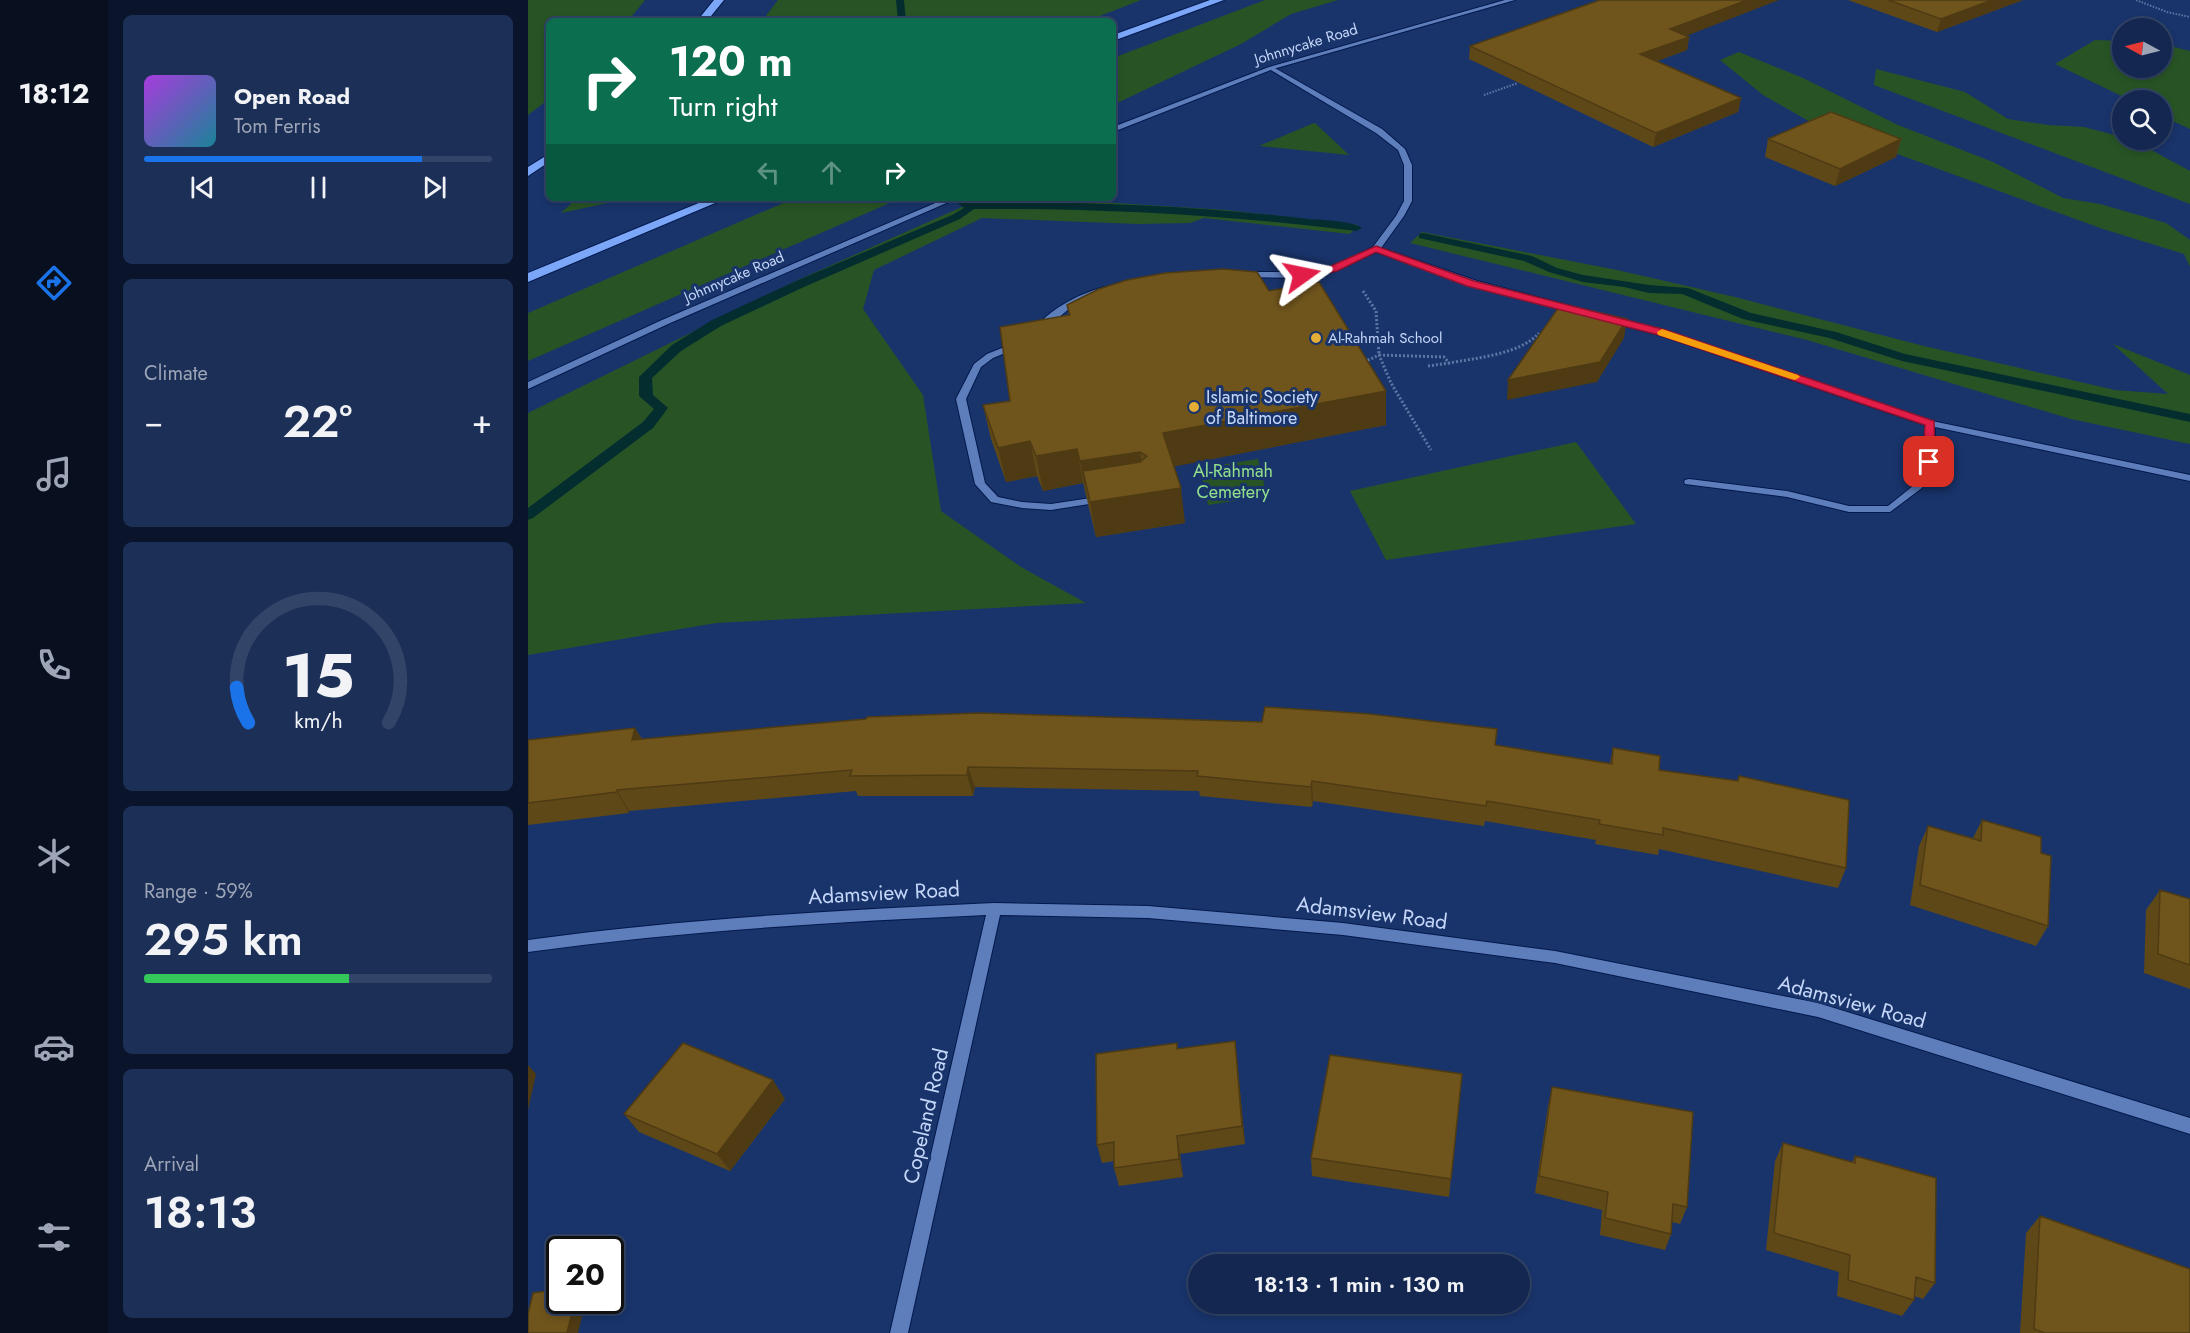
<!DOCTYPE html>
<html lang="en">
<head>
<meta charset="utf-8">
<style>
	:root { --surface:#132750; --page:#1c2f57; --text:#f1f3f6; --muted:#9da5b7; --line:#324467; --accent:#1a73e8 }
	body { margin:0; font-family:Jost,sans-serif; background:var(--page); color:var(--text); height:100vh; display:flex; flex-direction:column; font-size:22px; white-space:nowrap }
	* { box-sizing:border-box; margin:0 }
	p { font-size:20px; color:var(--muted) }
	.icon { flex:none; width:33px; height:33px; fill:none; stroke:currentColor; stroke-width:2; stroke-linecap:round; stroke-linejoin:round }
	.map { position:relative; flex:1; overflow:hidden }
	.panel { display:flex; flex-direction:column; gap:15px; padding:15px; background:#0a152c; width:420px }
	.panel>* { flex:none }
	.hud { position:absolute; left:18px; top:18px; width:570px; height:183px; border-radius:9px; box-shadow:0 3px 9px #0003,0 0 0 2px var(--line); background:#0b6e4f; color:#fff; overflow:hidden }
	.needle { width:39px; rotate:277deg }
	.fabs { position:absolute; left:1584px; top:18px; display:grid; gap:12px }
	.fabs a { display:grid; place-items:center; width:60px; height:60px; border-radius:50%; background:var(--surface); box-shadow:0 3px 9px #0003,0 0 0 2px var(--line); font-size:30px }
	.speed { position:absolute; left:18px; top:1236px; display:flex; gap:12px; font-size:30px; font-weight:700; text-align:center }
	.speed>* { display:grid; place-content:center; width:78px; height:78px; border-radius:50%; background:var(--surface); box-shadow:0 3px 9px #0003,0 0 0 2px var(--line); line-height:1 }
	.speed .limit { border:3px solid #111; border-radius:9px; background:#fff; color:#111 }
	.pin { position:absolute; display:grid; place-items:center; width:51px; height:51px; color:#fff; margin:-26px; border-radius:12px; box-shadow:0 3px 9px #0006 }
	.me { position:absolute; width:66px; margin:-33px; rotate:78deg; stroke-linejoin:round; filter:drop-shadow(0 0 4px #0008) }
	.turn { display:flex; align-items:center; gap:21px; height:126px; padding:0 24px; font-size:27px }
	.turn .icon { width:78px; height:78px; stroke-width:2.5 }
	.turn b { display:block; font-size:42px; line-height:51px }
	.lanes { display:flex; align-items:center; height:57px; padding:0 24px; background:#0003; justify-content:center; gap:30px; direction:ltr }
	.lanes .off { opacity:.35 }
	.big { font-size:45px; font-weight:600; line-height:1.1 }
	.panel .tile { flex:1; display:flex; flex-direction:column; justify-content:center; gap:9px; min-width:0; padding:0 21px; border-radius:9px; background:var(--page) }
	.panel .dial { align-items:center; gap:0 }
	.dial svg { height:156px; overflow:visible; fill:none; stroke:var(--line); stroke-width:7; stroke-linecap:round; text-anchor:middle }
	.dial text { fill:var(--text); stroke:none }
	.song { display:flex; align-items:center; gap:18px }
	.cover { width:72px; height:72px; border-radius:9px; background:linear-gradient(135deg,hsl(280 70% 55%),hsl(190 70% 35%)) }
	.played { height:6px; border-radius:3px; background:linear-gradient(90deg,var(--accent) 80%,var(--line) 80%) }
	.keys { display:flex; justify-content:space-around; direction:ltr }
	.heat { display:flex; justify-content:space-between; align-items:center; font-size:33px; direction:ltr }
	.charge { height:9px; border-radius:4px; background:linear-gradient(90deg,#34c759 59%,var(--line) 0) }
	.trip { position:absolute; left:660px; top:1254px; width:342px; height:60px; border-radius:30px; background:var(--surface); box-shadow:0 3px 9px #0003,0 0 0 2px var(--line); font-weight:600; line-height:60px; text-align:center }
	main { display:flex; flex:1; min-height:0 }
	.tabs { display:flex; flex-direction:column; width:108px; justify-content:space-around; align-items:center; background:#081020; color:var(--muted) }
	.tabs .icon { width:42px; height:42px }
	.tabs .selected { color:var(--accent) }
	.tabs b { font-size:27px; color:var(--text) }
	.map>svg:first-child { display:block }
	.green { fill:#285425 }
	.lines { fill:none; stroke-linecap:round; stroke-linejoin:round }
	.stream { fill:#042d30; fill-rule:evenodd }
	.service-casing { stroke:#03194d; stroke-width:2 }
	.minor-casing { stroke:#03194d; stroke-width:2 }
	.motorway-casing { stroke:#03194d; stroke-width:2 }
	.path-far1 { stroke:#5e76a4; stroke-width:2; stroke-dasharray:1.5 1.5; stroke-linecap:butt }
	.path { stroke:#5e76a4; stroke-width:3; stroke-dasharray:2 2; stroke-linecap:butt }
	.service { fill:#5e7ebb; fill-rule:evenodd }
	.minor { fill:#5e7ebb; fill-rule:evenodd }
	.motorway { fill:#7ca7f9; fill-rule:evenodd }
	.wall { fill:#5f4818 }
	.shaded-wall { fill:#4e3b14 }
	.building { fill:#6f541c; stroke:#4e3b14; stroke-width:1.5 }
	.route { fill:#e11d48; stroke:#92132f; stroke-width:1.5 }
	.slow { fill:#f59e0b }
	.poi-dot { fill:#e4ad35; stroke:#19346b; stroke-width:2 }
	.labels { text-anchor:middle; stroke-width:6; stroke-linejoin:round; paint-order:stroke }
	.far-street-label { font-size:15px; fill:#c5d7f9; stroke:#19346b }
	.far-poi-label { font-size:15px; fill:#c5d7f9; stroke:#19346b; text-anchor:start }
	.poi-label { font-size:18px; fill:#c5d7f9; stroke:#19346b; text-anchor:start }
	.park-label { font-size:18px; fill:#92e08c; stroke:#19346b }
	.near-street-label { font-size:21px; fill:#c5d7f9; stroke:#19346b }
</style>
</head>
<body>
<main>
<nav class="tabs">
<b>18:12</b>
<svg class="icon selected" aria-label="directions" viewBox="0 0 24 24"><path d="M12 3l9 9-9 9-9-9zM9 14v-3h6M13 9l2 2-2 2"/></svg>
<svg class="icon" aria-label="music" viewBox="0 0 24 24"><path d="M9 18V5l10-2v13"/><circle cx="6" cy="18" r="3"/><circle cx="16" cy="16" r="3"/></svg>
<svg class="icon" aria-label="phone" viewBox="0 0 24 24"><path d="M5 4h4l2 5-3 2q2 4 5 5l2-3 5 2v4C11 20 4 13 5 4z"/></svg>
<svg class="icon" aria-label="climate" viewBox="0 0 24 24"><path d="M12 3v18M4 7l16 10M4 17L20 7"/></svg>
<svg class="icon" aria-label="car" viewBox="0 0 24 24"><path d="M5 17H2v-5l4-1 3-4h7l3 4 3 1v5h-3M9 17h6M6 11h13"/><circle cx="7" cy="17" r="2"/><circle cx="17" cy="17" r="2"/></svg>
<svg class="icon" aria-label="filters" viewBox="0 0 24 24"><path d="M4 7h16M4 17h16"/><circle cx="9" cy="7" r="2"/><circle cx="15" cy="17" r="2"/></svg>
</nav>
<section class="panel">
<div class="tile">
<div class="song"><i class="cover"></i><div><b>Open Road</b><p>Tom Ferris</p></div></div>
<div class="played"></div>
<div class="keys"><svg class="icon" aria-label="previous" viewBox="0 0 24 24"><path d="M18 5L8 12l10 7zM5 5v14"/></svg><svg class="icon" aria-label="pause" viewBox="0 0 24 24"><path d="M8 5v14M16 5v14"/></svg><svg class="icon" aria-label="next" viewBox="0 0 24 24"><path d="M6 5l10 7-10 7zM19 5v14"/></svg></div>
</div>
<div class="tile"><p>Climate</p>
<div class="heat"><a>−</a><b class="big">22°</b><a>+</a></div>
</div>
<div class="tile dial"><svg viewBox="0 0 100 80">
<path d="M14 69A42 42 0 1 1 86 69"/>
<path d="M14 69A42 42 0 0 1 8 51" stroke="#1a73e8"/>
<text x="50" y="56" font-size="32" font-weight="700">15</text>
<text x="50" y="72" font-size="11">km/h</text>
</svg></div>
<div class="tile"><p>Range · 59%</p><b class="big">295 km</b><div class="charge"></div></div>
<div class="tile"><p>Arrival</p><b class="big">18:13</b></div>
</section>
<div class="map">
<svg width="1662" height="1333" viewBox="0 0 1662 1333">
	<rect width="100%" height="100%" fill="#19346b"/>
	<path class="green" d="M0,0H117L100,21H21V99L0,115Z
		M250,0H613L559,21H234Z
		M737,0H810L763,14L713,44L585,105V58Z
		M1567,40L1594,41V68H1634V44L1662,51V129L1634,116V100H1602L1527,64Z
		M1211,52L1275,78L1370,125L1465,162L1535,198L1572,204L1638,223L1662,240V267L1656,254L1575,229L1284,123L1235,95L1192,60Z
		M1348,69L1437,92L1480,119L1520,125L1556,127L1594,137V140H1605L1662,171V204L1346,85Z
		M787,123L821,155L731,146L786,123Z
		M49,198H103L33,213Z
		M267,198H373L0,361V313Z
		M454,198H545L571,202L698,210L830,225L822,234L676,218L662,223L610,224L454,218L346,270L335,309L395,395L413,511L493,567L558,603L188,623L0,655V413L270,280Z
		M894,232L1089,270L1207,297L1396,346L1587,390L1640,394L1585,344L1662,375V444L1543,419L1279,340L882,243Z
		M1048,442L1108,524L858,560L822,491Z
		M730,459L739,496L680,505L672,468Z"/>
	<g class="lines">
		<path class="stream" d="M368,0H376L378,21H370Z
			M435,200L444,203C556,201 669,206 781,219C793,220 825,221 834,228L828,231C702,215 573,208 446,209L432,219L276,287L193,326L153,351L124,378L125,395L140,408L125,428L5,518L0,520V508L115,422L126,409L111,396V377L144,345L184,320L268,281L424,215L436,208L430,203Z
			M895,233L1004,256L1029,268L1055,275L1121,285L1160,288L1223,313L1308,332L1377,354L1662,414V422L1374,361L1301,338L1215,319L1154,294L1121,293L1096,287L1055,282L1021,272L996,261L891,238V234Z"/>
		<g class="service-casing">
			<path id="service" d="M741,67H745L854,129L877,149L884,165V201L876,216L853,248L949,281L1050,308V312L1018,305L943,285L848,252L808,271L774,278L711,277V273L714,272H774L803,267L821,259L845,247L868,216L876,201V165L870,150L848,133L741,69Z
				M576,287L580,290L579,292L542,308L511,334H505L503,332C522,309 548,295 576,287Z
				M1084,317L1137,331L1404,421L1662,475V481L1407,427L1406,462L1394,488L1362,512H1321L1259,497L1157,484L1156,482L1157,480L1161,479L1259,491L1321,506H1360L1385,486L1396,462L1397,425L1131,335L1081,322V318Z
				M489,342L494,345L492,347L465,358L453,367L438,399L457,483L470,497L494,502L523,504L576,496L580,497L581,499L580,501L523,510L494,508L463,502L447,484L428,399L446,364L459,354Z"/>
		</g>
		<g class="minor-casing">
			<path id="minor" d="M977,0H987L745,69L585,132V127L741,67Z
				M419,198H430L140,324L0,389V382L134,320Z
				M466,903L620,906L815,923L1027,951L1290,1003L1662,1118V1134L1290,1017L1027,963L815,935L620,918L472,915L380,1333H362L458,915C305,922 151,931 0,952V940C154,919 310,910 466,903Z"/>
		</g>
		<g class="motorway-casing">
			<path id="motorway" d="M186,0H196L179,21H169Z
				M682,0H696L585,41V35Z
				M21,154V162L0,176V167Z
				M183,198H199L0,282V273Z"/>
		</g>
		<path class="path-far1" d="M1608,0L1639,12L1662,17
			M956,95L990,83"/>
		<path class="path" d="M835,291L848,311L851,355L916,357L921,363C948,358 993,354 1011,333
			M836,362L851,355L863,383L903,450
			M900,366L921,363"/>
		<use href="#service" class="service"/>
		<use href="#minor" class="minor"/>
		<use href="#motorway" class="motorway"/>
	</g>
	<path class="wall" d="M1320,0H1495L1409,32Z
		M1158,36L1161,37L1159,50L1129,61L1213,98L1210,112L1125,147L941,59L942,46Z
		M1240,139H1373L1368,157L1307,186L1237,157Z
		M741,291L858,391V425L646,466L657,523L568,537L555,483L515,491L509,476L478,482L463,439L455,405L482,401L541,316L539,305Z
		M107,728L114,739L967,745L1082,763L1085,748L1131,770L1209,781L1211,776L1318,868L1310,888L1131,849L1130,855L1067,844L1068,840L957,821L956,826L785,801L784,807L672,796L671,791L447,787L445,796H330L328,791L101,811V813L0,825V740Z
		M1454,820L1513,853L1520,926L1508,946L1382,905L1391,846L1400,826L1445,838Z
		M1632,890L1662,899V989L1616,973L1618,910Z
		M649,1043L650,1049L709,1060L717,1144L652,1154L655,1177L591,1186L586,1168V1161L574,1163L569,1145Z
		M934,1074L921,1197L784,1176L783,1158Z
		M1024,1087L1159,1207L1152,1224L1144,1222L1143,1234L1137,1250L1072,1235L1074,1210L1007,1193L1020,1106Z
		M257,1099L202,1171L111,1132L96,1114Z
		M1255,1143L1324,1162L1327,1156L1407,1283L1395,1299L1386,1296V1300L1374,1316L1309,1296L1311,1272L1238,1250L1247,1161Z
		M1512,1216L1662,1333H1492L1498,1233Z"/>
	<path class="shaded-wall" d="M1219,0H1251L1140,43L1142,29Z
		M1464,0H1495L1409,32L1413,19Z
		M1161,37L1159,50L1110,68L1112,54Z
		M1213,98L1210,112L1125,147L1128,133Z
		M1373,139L1368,157L1307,186L1312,169Z
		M1099,319L1096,338L1069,382L979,400L980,380Z
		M858,391V425L639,468L635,433Z
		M502,441L509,476L478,482L470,448Z
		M549,449L555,483L515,491L508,456Z
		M612,452L617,487L555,471L558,496L552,461Z
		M653,488L657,523L568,537L562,502Z
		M107,728L119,748L104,740Z
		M440,767L447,787L445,796L439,775Z
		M784,781L785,801L784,807L783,787Z
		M89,790L101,811V813L89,792Z
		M707,1041L709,1060L717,1144L714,1126Z
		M0,1065L8,1074L0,1110Z
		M245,1080L257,1099L202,1171L189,1154Z
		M649,1136L652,1154L655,1177L651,1159Z
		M47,1300H58L50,1333H39Z"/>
	<path class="building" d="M1072,0H1219L1142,29L1161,37L1112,54L1213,98L1128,133L942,46Z
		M1360,0H1464L1413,19Z
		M1303,112L1373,139L1312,169L1240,139Z
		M695,269L729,272L741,291L791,282L858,391L635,433L653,488L562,502L555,471L612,462L619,456L612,452L552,461L549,449L508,456L502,441L470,448L455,405L482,401L472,327L542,315L539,305L571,289L599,280L637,273Z
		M1033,304L1099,319L1072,362L980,380Z
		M737,707L842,714L969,729L967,745L1084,764L1085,748L1132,756L1131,770L1210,781L1211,776L1321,800L1318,868L1135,828V835L1071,824L1072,820L959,801L958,806L784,781L783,787L669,776L670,771L440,767L439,775L322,776L324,770L89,790V792L0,803V740L107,728L104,740L338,719L339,717L451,713L734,722Z
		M1454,820L1513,837V853L1523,856L1520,926L1392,885L1400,826L1453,841Z
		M1632,890L1662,899V965L1630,954Z
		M707,1041L714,1126L649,1136L651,1159L586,1168V1142L569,1145L568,1054L649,1043V1049Z
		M155,1043L245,1080L189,1154L96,1114Z
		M802,1055L934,1074L923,1179L783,1158Z
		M1024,1087L1165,1112L1159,1207L1145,1204L1143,1234L1077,1218L1080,1192L1011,1176Z
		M1255,1143L1327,1163V1156L1408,1178L1407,1283L1388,1277L1386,1300L1320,1280L1322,1255L1246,1233Z
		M1512,1216L1662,1269V1333H1517L1506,1329Z
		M32,1289V1300H47L39,1333H0V1314L5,1293Z"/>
	<path class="route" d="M848,246L946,281L1138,330L1406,421L1407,462L1401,466L1395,462L1397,425L1131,335L939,286L848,252L809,271L774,278L769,275L803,266Z"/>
	<path class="slow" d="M1134,329L1270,375L1272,377L1267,380L1263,379L1130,335L1129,332Z"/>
	<g class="poi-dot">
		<circle cx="788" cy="338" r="6"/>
		<circle cx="666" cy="407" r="6"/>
	</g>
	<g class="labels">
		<g class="far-street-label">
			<text transform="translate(778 44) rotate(-17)" y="5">Johnnycake Road</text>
			<text transform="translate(206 277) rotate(-23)" y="5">Johnnycake Road</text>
		</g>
		<g class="far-poi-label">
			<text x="800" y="343">Al-Rahmah School</text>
		</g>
		<g class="poi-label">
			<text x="678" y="403">Islamic Society<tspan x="678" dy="21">of Baltimore</tspan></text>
		</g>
		<g class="park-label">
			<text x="705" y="477">Al-Rahmah<tspan x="705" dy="21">Cemetery</tspan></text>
		</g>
		<g class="near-street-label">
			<text transform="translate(356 893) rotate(-3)" y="7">Adamsview Road</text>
			<text transform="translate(844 913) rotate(7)" y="7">Adamsview Road</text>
			<text transform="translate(1324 1002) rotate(15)" y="7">Adamsview Road</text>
			<text transform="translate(398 1116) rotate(-77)" y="7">Copeland Road</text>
		</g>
	</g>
</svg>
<div class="fabs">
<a><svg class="needle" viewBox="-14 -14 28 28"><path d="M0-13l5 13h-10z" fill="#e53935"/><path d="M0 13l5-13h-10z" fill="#9da5b7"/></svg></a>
<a><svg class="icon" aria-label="search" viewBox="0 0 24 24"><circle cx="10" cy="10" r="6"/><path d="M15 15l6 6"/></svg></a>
</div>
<div class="speed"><div class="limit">20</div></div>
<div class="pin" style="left:1401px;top:462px;background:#d93025"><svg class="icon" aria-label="arrive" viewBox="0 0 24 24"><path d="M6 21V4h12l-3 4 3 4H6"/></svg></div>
<svg class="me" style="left:774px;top:275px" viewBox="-20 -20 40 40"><path d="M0-17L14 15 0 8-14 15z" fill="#e11d48" stroke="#fff" stroke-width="4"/></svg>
<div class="trip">18:13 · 1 min · 130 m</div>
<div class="hud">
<div class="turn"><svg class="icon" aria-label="right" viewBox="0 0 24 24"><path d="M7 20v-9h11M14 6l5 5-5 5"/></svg><div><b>120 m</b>Turn right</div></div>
<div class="lanes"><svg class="icon off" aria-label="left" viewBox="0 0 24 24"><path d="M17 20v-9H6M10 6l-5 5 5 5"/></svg><svg class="icon off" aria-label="ahead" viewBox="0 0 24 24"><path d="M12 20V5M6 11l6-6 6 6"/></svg><svg class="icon" aria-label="right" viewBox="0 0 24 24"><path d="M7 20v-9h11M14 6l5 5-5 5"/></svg></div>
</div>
</div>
</main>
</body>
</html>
